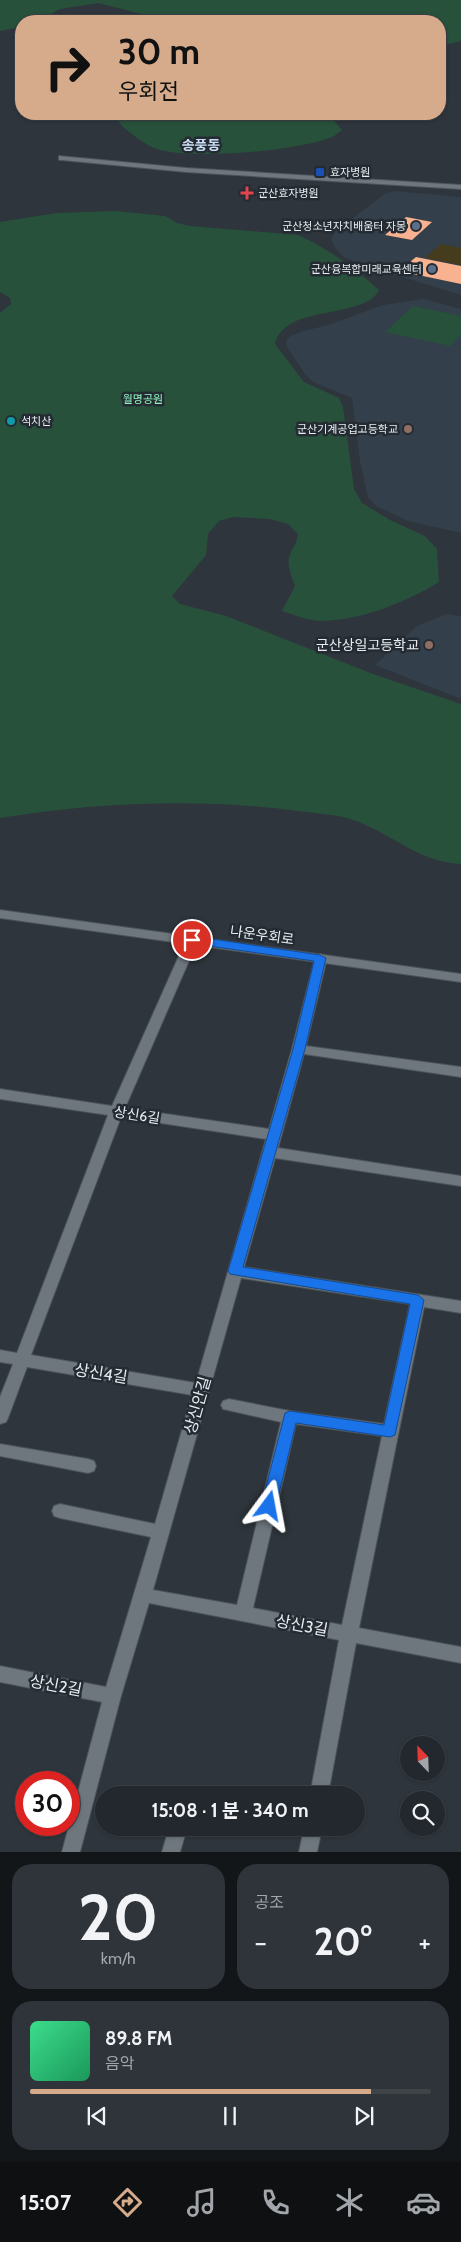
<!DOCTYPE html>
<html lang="ko">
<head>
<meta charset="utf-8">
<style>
	:root { --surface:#22282d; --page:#2e3439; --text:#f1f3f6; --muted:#a2a6aa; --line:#3f4449; --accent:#d6ab8b }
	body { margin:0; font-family:Cabin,"Noto Sans KR",sans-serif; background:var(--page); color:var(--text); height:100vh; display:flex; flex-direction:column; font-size:19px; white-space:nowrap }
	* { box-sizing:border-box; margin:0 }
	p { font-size:16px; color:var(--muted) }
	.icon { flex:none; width:28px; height:28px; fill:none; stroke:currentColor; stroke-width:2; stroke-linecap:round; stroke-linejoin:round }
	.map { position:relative; height:1852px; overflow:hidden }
	.drawer { display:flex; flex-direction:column; gap:12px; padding:12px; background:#131619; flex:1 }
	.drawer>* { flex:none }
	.top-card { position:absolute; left:15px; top:15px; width:431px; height:105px; border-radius:20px; box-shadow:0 1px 4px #0004,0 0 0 1px var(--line); background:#d6ab8b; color:#111; overflow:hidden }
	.needle { width:32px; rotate:337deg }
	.controls { position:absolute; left:400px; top:1736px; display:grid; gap:10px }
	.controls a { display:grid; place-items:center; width:45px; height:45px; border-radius:50%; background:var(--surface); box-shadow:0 1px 4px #0004,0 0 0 1px var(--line); font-size:25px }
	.speed { position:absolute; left:15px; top:1771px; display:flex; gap:10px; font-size:25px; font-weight:700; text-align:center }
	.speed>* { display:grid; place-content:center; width:65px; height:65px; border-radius:50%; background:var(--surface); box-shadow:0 1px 4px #0004,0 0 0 1px var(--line); line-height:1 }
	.speed .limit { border:8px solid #d22; background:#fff; color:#111 }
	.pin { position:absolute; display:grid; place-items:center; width:42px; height:42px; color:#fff; margin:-21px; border:2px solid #fff; border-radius:50%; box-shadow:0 1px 5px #0007 }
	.me { position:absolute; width:55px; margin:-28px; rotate:13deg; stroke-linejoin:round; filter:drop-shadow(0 0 4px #0008) }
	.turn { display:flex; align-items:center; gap:18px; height:105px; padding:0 20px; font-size:22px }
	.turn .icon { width:65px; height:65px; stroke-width:2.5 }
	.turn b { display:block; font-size:35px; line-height:42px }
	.big { font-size:38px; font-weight:700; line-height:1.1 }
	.drawer .tile { flex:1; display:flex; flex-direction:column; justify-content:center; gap:8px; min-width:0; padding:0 18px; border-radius:20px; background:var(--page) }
	.drawer .dial { align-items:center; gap:0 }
	.dial b { font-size:65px; line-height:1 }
	.song { display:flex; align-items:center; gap:15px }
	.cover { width:60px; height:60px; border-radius:8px; background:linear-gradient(135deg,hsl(150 70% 55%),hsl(150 70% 35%)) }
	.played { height:5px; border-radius:2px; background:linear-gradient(90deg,var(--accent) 85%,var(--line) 85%) }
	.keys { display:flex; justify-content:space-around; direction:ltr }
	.heat { display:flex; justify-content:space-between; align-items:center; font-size:28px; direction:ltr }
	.drawer .tiles { flex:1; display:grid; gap:12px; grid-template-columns:1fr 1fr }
	.tile:last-child { grid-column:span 2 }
	.trip { position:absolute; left:95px; top:1786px; width:270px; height:50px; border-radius:25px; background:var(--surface); box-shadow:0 1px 4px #0004,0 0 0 1px var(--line); font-weight:700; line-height:50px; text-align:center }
	.dock { display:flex; height:80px; justify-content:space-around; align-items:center; background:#0e1012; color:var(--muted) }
	.dock .icon { width:35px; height:35px }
	.dock .active { color:var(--accent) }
	.dock b { font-size:22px; color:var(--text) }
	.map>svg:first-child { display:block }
	.built { fill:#333f4a }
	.green { fill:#28513c }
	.sand { fill:#443c1c }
	.building { fill:#f8b28f }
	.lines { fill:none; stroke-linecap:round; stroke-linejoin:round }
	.street-casing { stroke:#4d5359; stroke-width:2 }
	.secondary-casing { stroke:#4d5359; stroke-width:2 }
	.street { fill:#6e777e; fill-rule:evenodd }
	.secondary { fill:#6e777e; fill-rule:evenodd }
	.route { fill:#1a73e8; stroke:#114b97 }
	.transit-dot { fill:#1a4fb4; stroke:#242b32; stroke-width:2 }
	.health-dot { fill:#e0444e; stroke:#242b32; stroke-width:2 }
	.service-dot { fill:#5c6f8a; stroke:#242b32; stroke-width:2 }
	.culture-dot { fill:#0f9aa8; stroke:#242b32; stroke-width:2 }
	.education-dot { fill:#8d6e63; stroke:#242b32; stroke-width:2 }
	.labels { text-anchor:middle; stroke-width:5; stroke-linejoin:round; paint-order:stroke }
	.far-poi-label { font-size:11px; fill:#e8edf1; stroke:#242b32; text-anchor:start }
	.far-park-label { font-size:11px; fill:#8ff6bf; stroke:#242b32 }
	.far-quarter-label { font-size:14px; font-weight:bold; fill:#cbe0f8; stroke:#242b32 }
	.poi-label { font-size:14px; fill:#e8edf1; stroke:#242b32; text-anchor:end }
	.street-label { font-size:14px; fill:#e8edf1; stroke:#242b32 }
	.near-street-label { font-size:16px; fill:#e8edf1; stroke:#242b32 }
</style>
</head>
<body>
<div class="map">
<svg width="461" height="1852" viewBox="0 0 461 1852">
	<rect width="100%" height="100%" fill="#2e353c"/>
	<path class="built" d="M394,191L461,197V295L363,265L344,257L336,249L331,239L336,231L386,193Z
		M424,299L461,309V533L408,521L376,506L368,498L360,461L352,398L313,382L305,374L287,347L286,341L289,337L303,331L328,325L383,305Z
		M447,614L461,616V699L375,665L417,626Z"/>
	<path class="green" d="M0,0H461V41L440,46V21H169L98,3L60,9L38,21H21V27L0,31Z
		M116,114H328L342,130C338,133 334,137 329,138C296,151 187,161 154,148C147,145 138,139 132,134C125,129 117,123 116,114Z
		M116,211L165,216L177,223L190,226L298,235C327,248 355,268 379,290C365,320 285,303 275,344L304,382L339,398L343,407L354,489L362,503L390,520L425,536L437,549L439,582C406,602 362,620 323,621C309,621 294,615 282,611L295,586C292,577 287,567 289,557C292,548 296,546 298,534L288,524L270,519L233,517L219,521L208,534L206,555L172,596L180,604L226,616L373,674L461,704V864C414,862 386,827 343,817C328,814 313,813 298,811C201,798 97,802 0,818V313L11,304L10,298L0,292V222L57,213Z
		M413,306L461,316V335L450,346L385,332Z"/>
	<path class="sand" d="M441,244L461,248V265L425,258Z"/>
	<path class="building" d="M406,217L432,222L412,240L385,235Z
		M416,257L461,266V284L399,271Z"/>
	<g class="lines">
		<g class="street-casing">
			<path id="street" d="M192,936L198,940L125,1108L269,1129L292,1049L315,958L321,954L327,958L306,1046L461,1067V1077L304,1054L278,1148L461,1176V1186L275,1158L244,1267L461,1301V1313L424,1307L359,1628L461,1647V1663L356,1643L328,1795H310L339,1640L149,1603L121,1696L80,1852H62L102,1702L0,1682V1666L106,1687L151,1537L60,1518L54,1516L52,1511L54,1506L60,1504L155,1524L192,1395L27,1367L8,1418L6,1422L0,1424V1397L13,1364L0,1362V1350L17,1353L108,1115L0,1099V1089L112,1106L186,940ZM121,1117L266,1139L196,1383L31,1355ZM241,1278L410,1304L384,1424L290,1411L229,1399L223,1401L221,1405L223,1409L281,1422L237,1605L153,1590ZM296,1424L382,1436L342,1625L253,1608Z
				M0,1444L88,1459L94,1461L96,1466L94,1471L88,1473L0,1456Z
				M169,1828H187L180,1852H162Z
				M304,1828H322L317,1852H299Z"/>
		</g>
		<g class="secondary-casing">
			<path id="secondary" d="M59,156L186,168L461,185V189L186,172L62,160H59Z
				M0,910L461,974V982L0,918Z"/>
		</g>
		<use href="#street" class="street"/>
		<use href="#secondary" class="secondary"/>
	</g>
	<path class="route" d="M192,936L320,955L326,958L305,1049L243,1267L418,1295L424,1300L395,1435L390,1437L296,1423L276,1506L274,1511L269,1512L263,1511L261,1506L285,1413L290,1411L384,1425L410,1304L230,1274L228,1271L293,1049L314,961L188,943V938Z"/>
	<rect class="transit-dot" x="315" y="167" width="10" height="10" rx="2.5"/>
	<path class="health-dot" d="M244.5 185.5h5v5h5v5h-5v5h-5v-5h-5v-5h5z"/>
	<g class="service-dot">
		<circle cx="416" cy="226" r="5"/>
		<circle cx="432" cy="269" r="5"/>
	</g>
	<circle class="culture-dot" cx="11" cy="421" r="5"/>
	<g class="education-dot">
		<circle cx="408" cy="429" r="5"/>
		<circle cx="429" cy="645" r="5"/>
	</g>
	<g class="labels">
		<g class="far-poi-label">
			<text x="330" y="176">효자병원</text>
			<text x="258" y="197">군산효자병원</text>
			<text x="406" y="230" text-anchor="end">군산청소년자치배움터 자몽</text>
			<text x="422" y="273" text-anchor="end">군산융복합미래교육센터</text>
			<text x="21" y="425">석치산</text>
			<text x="398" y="433" text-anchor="end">군산기계공업고등학교</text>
		</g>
		<g class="far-park-label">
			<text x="143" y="403">월명공원</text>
		</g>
		<g class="far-quarter-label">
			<text x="201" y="150">송풍동</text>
		</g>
		<g class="poi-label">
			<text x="419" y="650">군산상일고등학교</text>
		</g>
		<g class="street-label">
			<text transform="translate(262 935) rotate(8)" y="5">나운우회로</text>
			<text transform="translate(137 1115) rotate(9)" y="5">상신6길</text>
		</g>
		<g class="near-street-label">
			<text transform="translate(101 1373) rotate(9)" y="6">상신4길</text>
			<text transform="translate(197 1405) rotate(-74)" y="6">상신안길</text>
			<text transform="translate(302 1625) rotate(11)" y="6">상신3길</text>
			<text transform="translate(56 1685) rotate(11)" y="6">상신2길</text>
		</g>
	</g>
</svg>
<div class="controls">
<a><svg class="needle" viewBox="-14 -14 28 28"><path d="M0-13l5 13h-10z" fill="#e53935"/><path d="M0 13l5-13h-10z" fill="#a2a6aa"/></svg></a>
<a><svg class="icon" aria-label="search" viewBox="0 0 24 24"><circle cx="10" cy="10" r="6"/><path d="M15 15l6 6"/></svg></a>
</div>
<div class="speed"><div class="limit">30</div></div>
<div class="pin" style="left:192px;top:940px;background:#d93025"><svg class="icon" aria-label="arrive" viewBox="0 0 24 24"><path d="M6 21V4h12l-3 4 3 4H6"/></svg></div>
<svg class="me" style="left:269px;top:1506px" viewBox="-20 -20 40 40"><path d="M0-17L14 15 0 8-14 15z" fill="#1a73e8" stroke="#fff" stroke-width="4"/></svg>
<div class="trip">15:08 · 1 분 · 340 m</div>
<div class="top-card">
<div class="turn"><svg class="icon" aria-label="right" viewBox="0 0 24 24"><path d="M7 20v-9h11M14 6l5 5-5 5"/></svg><div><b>30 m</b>우회전</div></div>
</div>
</div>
<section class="drawer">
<div class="tiles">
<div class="tile dial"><b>20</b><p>km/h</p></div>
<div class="tile"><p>공조</p>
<div class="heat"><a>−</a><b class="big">20°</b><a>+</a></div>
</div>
<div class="tile">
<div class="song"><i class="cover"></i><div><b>89.8 FM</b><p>음악</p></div></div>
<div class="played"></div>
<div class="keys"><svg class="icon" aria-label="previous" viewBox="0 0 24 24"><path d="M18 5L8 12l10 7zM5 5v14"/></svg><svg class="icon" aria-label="pause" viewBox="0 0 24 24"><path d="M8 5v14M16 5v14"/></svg><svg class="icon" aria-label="next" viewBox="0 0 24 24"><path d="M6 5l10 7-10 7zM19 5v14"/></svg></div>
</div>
</div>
</section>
<nav class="dock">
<b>15:07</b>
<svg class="icon active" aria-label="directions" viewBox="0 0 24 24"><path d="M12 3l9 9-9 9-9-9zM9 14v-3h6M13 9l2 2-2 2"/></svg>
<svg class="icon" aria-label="music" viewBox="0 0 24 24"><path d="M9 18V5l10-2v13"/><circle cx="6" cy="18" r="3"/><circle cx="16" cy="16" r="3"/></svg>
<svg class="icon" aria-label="phone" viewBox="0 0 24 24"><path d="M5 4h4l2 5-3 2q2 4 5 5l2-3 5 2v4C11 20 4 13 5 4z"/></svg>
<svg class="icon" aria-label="climate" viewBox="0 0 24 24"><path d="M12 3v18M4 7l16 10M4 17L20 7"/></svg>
<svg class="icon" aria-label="car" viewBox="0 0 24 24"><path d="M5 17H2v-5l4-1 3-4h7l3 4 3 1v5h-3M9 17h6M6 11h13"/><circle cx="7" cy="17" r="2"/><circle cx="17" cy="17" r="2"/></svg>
</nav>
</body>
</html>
